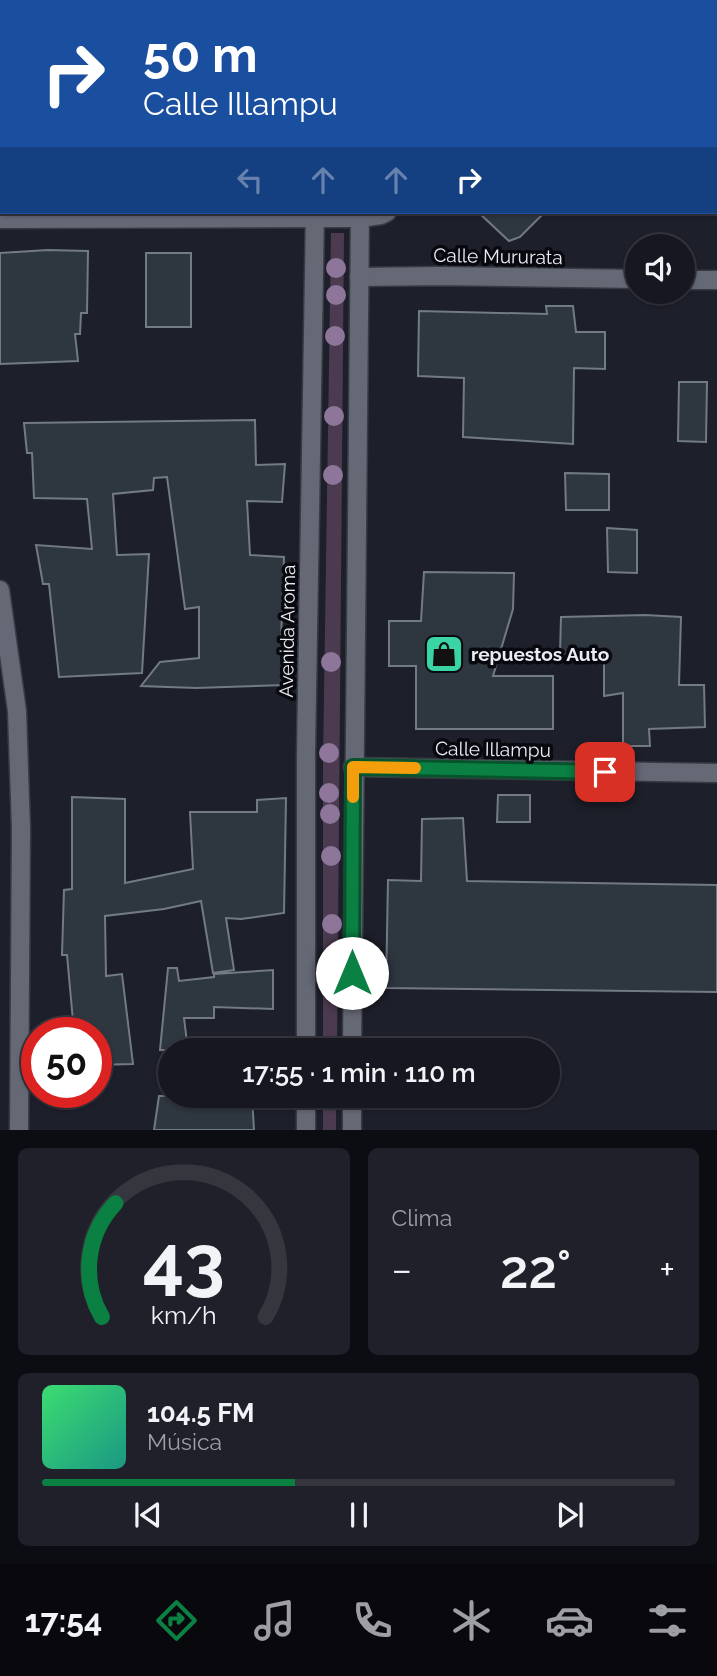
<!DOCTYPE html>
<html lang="es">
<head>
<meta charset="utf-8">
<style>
	:root { --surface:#161720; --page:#1f2029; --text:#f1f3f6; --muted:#9e9fa5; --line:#35363e; --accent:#0b8043 }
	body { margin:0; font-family:Raleway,sans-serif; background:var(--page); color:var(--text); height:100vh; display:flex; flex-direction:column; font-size:26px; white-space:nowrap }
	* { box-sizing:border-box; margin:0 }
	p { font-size:23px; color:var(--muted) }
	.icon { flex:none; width:38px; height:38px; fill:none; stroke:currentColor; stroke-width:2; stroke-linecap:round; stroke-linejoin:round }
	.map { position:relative; height:1130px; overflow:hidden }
	.panel { display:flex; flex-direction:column; gap:18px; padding:18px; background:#0c0d12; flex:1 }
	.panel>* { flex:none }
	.banner { position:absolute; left:0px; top:0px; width:718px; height:214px; box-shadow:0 2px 5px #0004,0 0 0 2px var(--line); background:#1a4fa0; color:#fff; overflow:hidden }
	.buttons { position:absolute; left:625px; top:234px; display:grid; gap:14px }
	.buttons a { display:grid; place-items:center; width:70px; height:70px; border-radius:50%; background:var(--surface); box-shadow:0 2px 5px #0004,0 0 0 2px var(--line); font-size:35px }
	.speed { position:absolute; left:21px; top:1017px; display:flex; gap:14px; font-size:35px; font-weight:700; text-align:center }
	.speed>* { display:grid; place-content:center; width:91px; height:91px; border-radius:50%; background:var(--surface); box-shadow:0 2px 5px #0004,0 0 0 2px var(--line); line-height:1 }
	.speed .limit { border:10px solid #d22; background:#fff; color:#111 }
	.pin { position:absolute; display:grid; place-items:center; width:60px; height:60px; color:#fff; margin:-30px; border-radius:14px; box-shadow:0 4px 10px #0006 }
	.me { position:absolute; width:77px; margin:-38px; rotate:0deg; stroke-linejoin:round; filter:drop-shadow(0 0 5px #0008) }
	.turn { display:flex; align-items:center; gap:24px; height:147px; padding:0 28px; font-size:32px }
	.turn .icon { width:91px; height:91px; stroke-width:2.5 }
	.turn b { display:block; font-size:49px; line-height:60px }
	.lanes { display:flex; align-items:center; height:66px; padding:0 28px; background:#0003; justify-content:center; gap:35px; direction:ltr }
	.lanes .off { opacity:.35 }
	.big { font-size:52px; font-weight:600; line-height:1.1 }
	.panel .tile { flex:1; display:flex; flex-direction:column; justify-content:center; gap:10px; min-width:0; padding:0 24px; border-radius:10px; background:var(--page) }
	.panel .dial { align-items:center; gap:0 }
	.dial svg { height:182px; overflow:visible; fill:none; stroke:var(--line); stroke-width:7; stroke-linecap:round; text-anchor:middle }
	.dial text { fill:var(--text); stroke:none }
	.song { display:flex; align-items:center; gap:21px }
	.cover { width:84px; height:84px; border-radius:10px; background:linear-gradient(135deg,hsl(140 70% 55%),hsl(170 70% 35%)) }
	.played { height:7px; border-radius:4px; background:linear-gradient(90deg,var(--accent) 40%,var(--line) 40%) }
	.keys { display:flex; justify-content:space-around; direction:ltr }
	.heat { display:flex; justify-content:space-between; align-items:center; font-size:38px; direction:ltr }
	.panel .tiles { flex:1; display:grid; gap:18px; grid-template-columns:1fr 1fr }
	.tile:last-child { grid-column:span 2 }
	.trip { position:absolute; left:158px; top:1038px; width:402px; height:70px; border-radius:35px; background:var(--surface); box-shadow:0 2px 5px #0004,0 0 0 2px var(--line); font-weight:600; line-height:70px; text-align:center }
	.tabs { display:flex; height:112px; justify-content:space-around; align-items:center; background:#09090d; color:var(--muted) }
	.tabs .icon { width:49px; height:49px }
	.tabs .on { color:var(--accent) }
	.tabs b { font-size:32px; color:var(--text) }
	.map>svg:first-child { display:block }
	.green { fill:#4c3b50 }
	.building { fill:#2e3640; stroke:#717a85; stroke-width:2 }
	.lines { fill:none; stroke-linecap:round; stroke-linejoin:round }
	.minor-casing { stroke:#393b44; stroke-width:21 }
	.secondary-casing { stroke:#393b44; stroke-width:21 }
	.minor { stroke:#656875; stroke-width:18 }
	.secondary { stroke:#656875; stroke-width:18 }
	.tree { fill:#8d7699 }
	.route-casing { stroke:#07532c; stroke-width:18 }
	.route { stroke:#0b8043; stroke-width:12 }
	.slow { stroke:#f59e0b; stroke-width:12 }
	.labels { text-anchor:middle; stroke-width:7; stroke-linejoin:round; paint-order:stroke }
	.street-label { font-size:19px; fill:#eaecf3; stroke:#08090e }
	.poi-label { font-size:19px; font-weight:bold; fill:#eaecf3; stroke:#08090e; text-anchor:start }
</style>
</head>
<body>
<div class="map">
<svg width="717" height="1130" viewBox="0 0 717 1130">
	<rect width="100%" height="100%" fill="#1d1f2a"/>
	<path class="green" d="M331,233H344L337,1050H323V761Z
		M323,1096H336V1130H323Z"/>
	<path class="building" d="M478,212H545L520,237L509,241Z
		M48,250L88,251L87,313H81L80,334H75L78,361L0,364V253Z
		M146,253H191V327H146Z
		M546,306H573L576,332H605V369L574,368L573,444L463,437L464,378L418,376L419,311L547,314Z
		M679,382H707L706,442L678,441Z
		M255,420L256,465L285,464L282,502L247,501L250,555L284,557L281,640L284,639L286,685L196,688L141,686L160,662L199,658V607L185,609L167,477L154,478L153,490L113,494L117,555L149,554L142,673L59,677L49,584H43L36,545L92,549L87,499L34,498L32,453H27L24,423Z
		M565,473L609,474V510H566Z
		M607,528L637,530V573L608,572Z
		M424,572L514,573L513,609L493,676H553V729H416V666H389V621H421Z
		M645,615L681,617L679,685H704L705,727L649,729L650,746H623V693L604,696V653L560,654L561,617Z
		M498,795H530V822H497Z
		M72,797L125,799V883L193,869L190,812H257V800L286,798L284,913L241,919L226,918L234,970L213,973L201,901L164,909L105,916L106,976L122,974L133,1064L96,1065V1032H74L67,955H62L64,890L72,889Z
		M463,818L467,881L717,885V992L386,988L388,880L421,881L422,819Z
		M168,968H177L179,981L214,977V974L273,970V1009L214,1007V1018H184L188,1050H160Z
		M159,1096H252L254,1130H154Z"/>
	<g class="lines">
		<g class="minor-casing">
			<path id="minor" d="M39,2V0
				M591,2L593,0
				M0,219L360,218L381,215L387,212
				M359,277L439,276L637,279
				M682,280H717
				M0,590L17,711L21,829L19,1130
				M353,767L717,773"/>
		</g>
		<g class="secondary-casing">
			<path id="secondary" d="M319,2V0
				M364,2V0
				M306,1050V754L315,212
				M352,1050L360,212
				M306,1130V1096
				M352,1130V1096"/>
		</g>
		<use href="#minor" class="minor"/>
		<use href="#secondary" class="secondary"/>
	</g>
	<g class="tree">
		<circle cx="336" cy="268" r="10"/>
		<circle cx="336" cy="295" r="10"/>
		<circle cx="335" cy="336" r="10"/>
		<circle cx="334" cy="416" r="10"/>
		<circle cx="333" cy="475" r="10"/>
		<circle cx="331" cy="662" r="10"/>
		<circle cx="329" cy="753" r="10"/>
		<circle cx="329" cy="793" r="10"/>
		<circle cx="330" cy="814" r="10"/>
		<circle cx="331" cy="856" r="10"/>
		<circle cx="332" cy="924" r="10"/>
		<circle cx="331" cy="972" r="10"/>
	</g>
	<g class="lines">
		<g class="route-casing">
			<path id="route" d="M352,973L353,767L605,772"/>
		</g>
		<use href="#route" class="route"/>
		<path class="slow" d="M353,797V767L415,768"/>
	</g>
	<defs>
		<g id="shop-square" transform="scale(2.0125)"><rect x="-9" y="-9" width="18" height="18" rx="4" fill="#3bd4a4" stroke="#08090e"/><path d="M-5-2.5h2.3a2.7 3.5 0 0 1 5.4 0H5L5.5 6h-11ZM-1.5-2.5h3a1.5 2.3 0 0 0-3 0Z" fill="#111"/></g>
	</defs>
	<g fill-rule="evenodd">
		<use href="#shop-square" x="444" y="654"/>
	</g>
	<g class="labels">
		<g class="street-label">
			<text transform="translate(498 256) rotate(1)" y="7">Calle Mururata</text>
			<text transform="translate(287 631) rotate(-89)" y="7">Avenida Aroma</text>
			<text transform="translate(493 749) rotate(1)" y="7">Calle Illampu</text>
		</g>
		<g class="poi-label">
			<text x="471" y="661">repuestos Auto</text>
		</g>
	</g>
</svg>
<div class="buttons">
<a><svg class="icon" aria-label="sound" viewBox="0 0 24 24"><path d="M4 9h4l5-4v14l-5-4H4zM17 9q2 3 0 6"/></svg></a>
</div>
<div class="speed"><div class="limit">50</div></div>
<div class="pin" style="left:605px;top:772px;background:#d93025"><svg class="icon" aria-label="arrive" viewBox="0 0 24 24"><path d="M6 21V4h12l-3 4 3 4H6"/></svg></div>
<svg class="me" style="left:352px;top:973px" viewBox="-20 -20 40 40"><circle r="19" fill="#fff"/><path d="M0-13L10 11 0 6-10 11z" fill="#0b8043"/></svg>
<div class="trip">17:55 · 1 min · 110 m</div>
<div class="banner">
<div class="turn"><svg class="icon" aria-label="right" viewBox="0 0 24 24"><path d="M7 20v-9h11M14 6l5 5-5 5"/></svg><div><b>50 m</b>Calle Illampu</div></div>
<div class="lanes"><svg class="icon off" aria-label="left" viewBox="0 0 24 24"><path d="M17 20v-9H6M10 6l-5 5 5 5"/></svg><svg class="icon off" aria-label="ahead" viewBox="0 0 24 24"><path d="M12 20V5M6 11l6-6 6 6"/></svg><svg class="icon off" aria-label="ahead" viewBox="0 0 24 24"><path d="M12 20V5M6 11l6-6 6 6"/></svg><svg class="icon" aria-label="right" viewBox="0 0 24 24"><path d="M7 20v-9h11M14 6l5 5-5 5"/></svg></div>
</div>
</div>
<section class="panel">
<div class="tiles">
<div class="tile dial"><svg viewBox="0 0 100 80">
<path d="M14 69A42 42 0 1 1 86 69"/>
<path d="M14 69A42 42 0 0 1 20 19" stroke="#0b8043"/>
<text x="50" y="56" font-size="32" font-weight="700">43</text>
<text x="50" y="72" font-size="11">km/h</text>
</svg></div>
<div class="tile"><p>Clima</p>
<div class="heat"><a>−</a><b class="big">22°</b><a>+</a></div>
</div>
<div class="tile">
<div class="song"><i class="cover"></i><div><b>104.5 FM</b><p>Música</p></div></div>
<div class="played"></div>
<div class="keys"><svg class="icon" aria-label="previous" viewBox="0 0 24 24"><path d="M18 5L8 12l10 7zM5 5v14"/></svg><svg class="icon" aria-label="pause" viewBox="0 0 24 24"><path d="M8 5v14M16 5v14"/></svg><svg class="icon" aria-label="next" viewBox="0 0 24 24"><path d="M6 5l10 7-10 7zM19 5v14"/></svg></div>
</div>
</div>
</section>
<nav class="tabs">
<b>17:54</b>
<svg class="icon on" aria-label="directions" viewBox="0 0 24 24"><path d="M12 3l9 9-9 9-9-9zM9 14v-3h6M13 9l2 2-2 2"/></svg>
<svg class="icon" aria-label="music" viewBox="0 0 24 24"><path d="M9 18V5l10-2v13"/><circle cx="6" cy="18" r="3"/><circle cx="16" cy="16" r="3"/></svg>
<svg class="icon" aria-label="phone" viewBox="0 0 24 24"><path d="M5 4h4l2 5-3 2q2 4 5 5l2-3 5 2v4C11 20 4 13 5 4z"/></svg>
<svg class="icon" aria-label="climate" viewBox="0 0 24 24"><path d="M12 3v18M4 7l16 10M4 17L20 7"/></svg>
<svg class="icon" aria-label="car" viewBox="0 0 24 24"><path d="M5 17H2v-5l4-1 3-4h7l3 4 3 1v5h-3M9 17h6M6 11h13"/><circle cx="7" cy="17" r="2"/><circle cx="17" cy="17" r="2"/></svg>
<svg class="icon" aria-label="filters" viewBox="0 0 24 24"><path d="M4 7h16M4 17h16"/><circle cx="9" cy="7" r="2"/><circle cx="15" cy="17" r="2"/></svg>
</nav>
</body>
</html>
